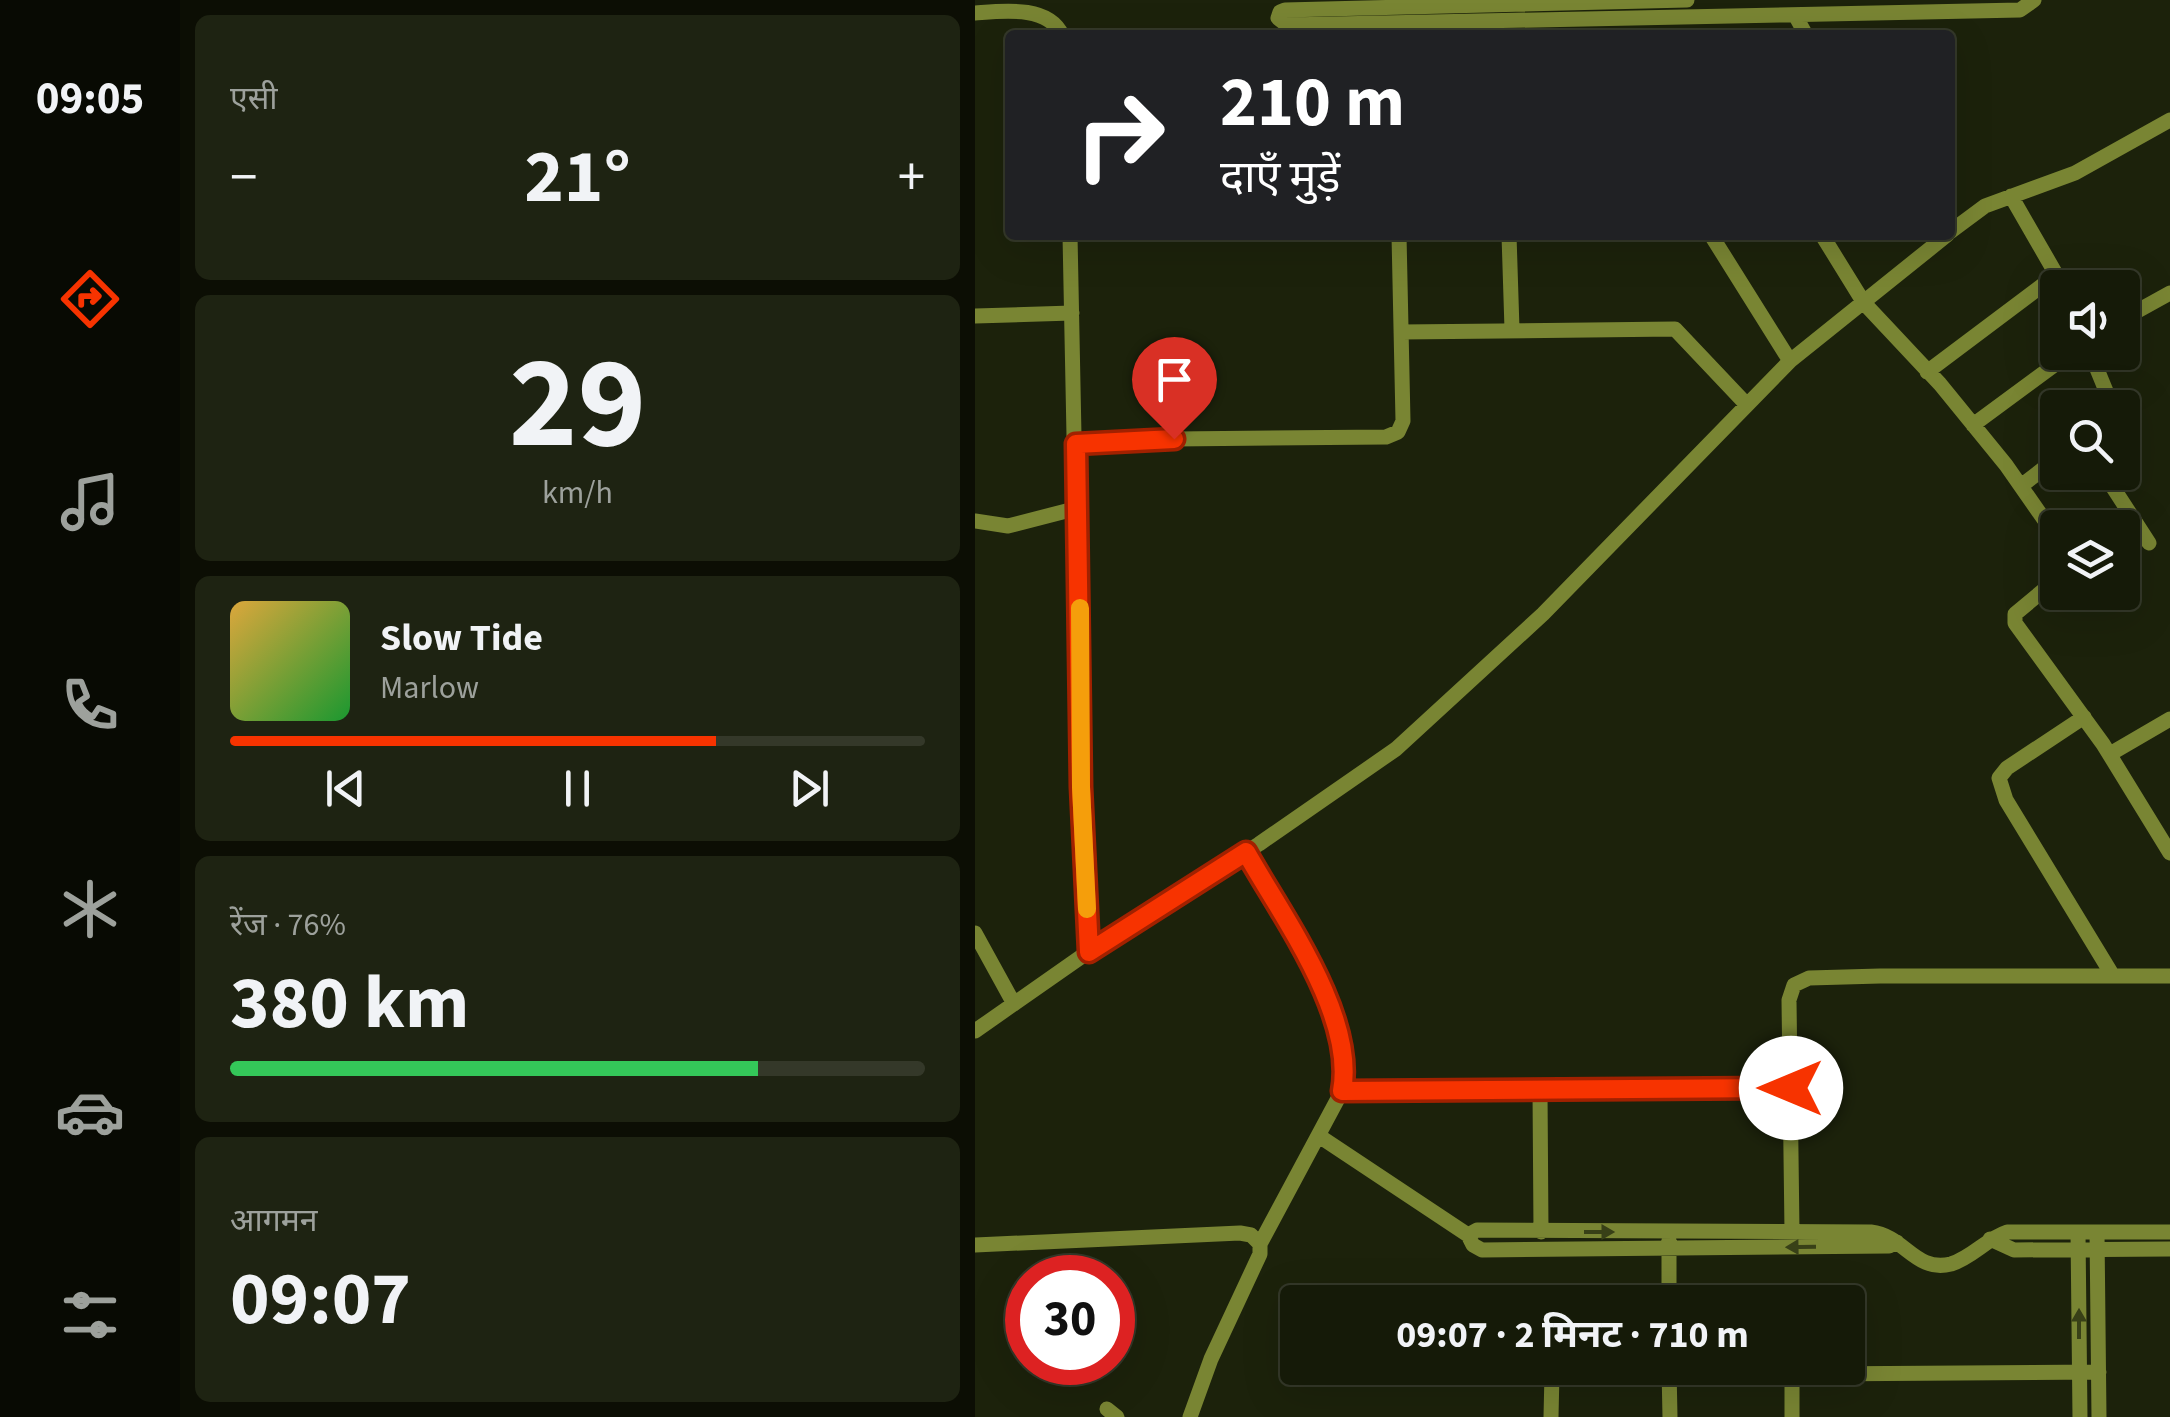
<!DOCTYPE html>
<html lang="hi">
<head>
<meta charset="utf-8">
<style>
	:root { --surface:#151a08; --page:#1e2312; --text:#f1f3f6; --muted:#9da19c; --line:#343829; --accent:#f73300 }
	body { margin:0; font-family:"Source Sans 3","Noto Sans Devanagari",sans-serif; background:var(--page); color:var(--text); height:100vh; display:flex; flex-direction:column; font-size:38px; white-space:nowrap }
	* { box-sizing:border-box; margin:0 }
	p { font-size:32px; color:var(--muted) }
	.icon { flex:none; width:55px; height:55px; fill:none; stroke:currentColor; stroke-width:2; stroke-linecap:round; stroke-linejoin:round }
	.map { position:relative; flex:1; overflow:hidden }
	.panel { display:flex; flex-direction:column; gap:15px; padding:15px; background:#0c0e04; width:795px }
	.panel>* { flex:none }
	.guide { position:absolute; left:30px; top:30px; width:950px; height:210px; border-radius:10px; box-shadow:0 10px 40px #0002,0 0 0 2px var(--line); background:#202124; color:#fff; overflow:hidden }
	.buttons { position:absolute; left:1065px; top:270px; display:grid; gap:20px }
	.buttons a { display:grid; place-items:center; width:100px; height:100px; border-radius:10px; background:var(--surface); box-shadow:0 10px 40px #0002,0 0 0 2px var(--line); font-size:50px }
	.speed { position:absolute; left:30px; top:1255px; display:flex; gap:20px; font-size:50px; font-weight:700; text-align:center }
	.speed>* { display:grid; place-content:center; width:130px; height:130px; border-radius:50%; background:var(--surface); box-shadow:0 10px 40px #0002,0 0 0 2px var(--line); line-height:1 }
	.speed .limit { border:15px solid #d22; background:#fff; color:#111 }
	.pin { position:absolute; display:grid; place-items:center; width:85px; height:85px; color:#fff; margin:-102px -42px; border-radius:50% 50% 50% 0; rotate:-45deg; box-shadow:0 0 10px #0007 }
	.pin .icon { rotate:45deg }
	.me { position:absolute; width:110px; margin:-55px; rotate:270deg; stroke-linejoin:round; filter:drop-shadow(0 0 8px #0008) }
	.turn { display:flex; align-items:center; gap:35px; height:210px; padding:0 50px; font-size:45px }
	.turn .icon { width:130px; height:130px; stroke-width:2.5 }
	.turn b { display:block; font-size:70px; line-height:85px }
	.big { font-size:75px; font-weight:700; line-height:1.1 }
	.panel .widget { flex:1; display:flex; flex-direction:column; justify-content:center; gap:15px; min-width:0; padding:0 35px; border-radius:15px; background:var(--page) }
	.panel .dial { align-items:center; gap:0 }
	.dial b { font-size:130px; line-height:1 }
	.song { display:flex; align-items:center; gap:30px }
	.cover { width:120px; height:120px; border-radius:15px; background:linear-gradient(135deg,hsl(40 70% 55%),hsl(130 70% 35%)) }
	.played { height:10px; border-radius:5px; background:linear-gradient(90deg,var(--accent) 70%,var(--line) 70%) }
	.keys { display:flex; justify-content:space-around; direction:ltr }
	.heat { display:flex; justify-content:space-between; align-items:center; font-size:55px; direction:ltr }
	.charge { height:15px; border-radius:8px; background:linear-gradient(90deg,#34c759 76%,var(--line) 0) }
	.trip { position:absolute; left:305px; top:1285px; width:585px; height:100px; border-radius:10px; background:var(--surface); box-shadow:0 10px 40px #0002,0 0 0 2px var(--line); font-weight:700; line-height:100px; text-align:center }
	main { display:flex; flex:1; min-height:0 }
	.menu { display:flex; flex-direction:column; width:180px; justify-content:space-around; align-items:center; background:#080a03; color:var(--muted) }
	.menu .icon { width:70px; height:70px }
	.menu .selected { color:var(--accent) }
	.menu b { font-size:45px; color:var(--text) }
	.map>svg:first-child { display:block }
	.lines { fill:none; stroke-linecap:round; stroke-linejoin:round }
	.minor { stroke:#798533; stroke-width:15 }
	.oneway { fill:#384017 }
	.route-casing { stroke:#a12100; stroke-width:25 }
	.route { stroke:#f73300; stroke-width:18 }
	.slow { stroke:#f59e0b; stroke-width:18 }
</style>
</head>
<body>
<main>
<nav class="menu">
<b>09:05</b>
<svg class="icon selected" aria-label="directions" viewBox="0 0 24 24"><path d="M12 3l9 9-9 9-9-9zM9 14v-3h6M13 9l2 2-2 2"/></svg>
<svg class="icon" aria-label="music" viewBox="0 0 24 24"><path d="M9 18V5l10-2v13"/><circle cx="6" cy="18" r="3"/><circle cx="16" cy="16" r="3"/></svg>
<svg class="icon" aria-label="phone" viewBox="0 0 24 24"><path d="M5 4h4l2 5-3 2q2 4 5 5l2-3 5 2v4C11 20 4 13 5 4z"/></svg>
<svg class="icon" aria-label="climate" viewBox="0 0 24 24"><path d="M12 3v18M4 7l16 10M4 17L20 7"/></svg>
<svg class="icon" aria-label="car" viewBox="0 0 24 24"><path d="M5 17H2v-5l4-1 3-4h7l3 4 3 1v5h-3M9 17h6M6 11h13"/><circle cx="7" cy="17" r="2"/><circle cx="17" cy="17" r="2"/></svg>
<svg class="icon" aria-label="filters" viewBox="0 0 24 24"><path d="M4 7h16M4 17h16"/><circle cx="9" cy="7" r="2"/><circle cx="15" cy="17" r="2"/></svg>
</nav>
<section class="panel">
<div class="widget"><p>एसी</p>
<div class="heat"><a>−</a><b class="big">21°</b><a>+</a></div>
</div>
<div class="widget dial"><b>29</b><p>km/h</p></div>
<div class="widget">
<div class="song"><i class="cover"></i><div><b>Slow Tide</b><p>Marlow</p></div></div>
<div class="played"></div>
<div class="keys"><svg class="icon" aria-label="previous" viewBox="0 0 24 24"><path d="M18 5L8 12l10 7zM5 5v14"/></svg><svg class="icon" aria-label="pause" viewBox="0 0 24 24"><path d="M8 5v14M16 5v14"/></svg><svg class="icon" aria-label="next" viewBox="0 0 24 24"><path d="M6 5l10 7-10 7zM19 5v14"/></svg></div>
</div>
<div class="widget"><p>रेंज · 76%</p><b class="big">380 km</b><div class="charge"></div></div>
<div class="widget"><p>आगमन</p><b class="big">09:07</b></div>
</section>
<div class="map">
<svg width="1195" height="1417" viewBox="0 0 1195 1417">
	<rect width="100%" height="100%" fill="#1c220b"/>
	<g class="lines">
		<path class="minor" d="M712,0L310,10L305,12L303,18L312,25L1045,10L1059,0
			M0,13C28,11 73,5 87,35
			M820,15L831,35
			M1036,196L1089,288
			M975,232L1010,206L1100,173L1195,120
			M95,235L106,787L113,952
			M534,235L537,329
			M736,235L815,361
			M847,235L889,303L965,384L1031,465L1082,538
			M0,316L97,313
			M1148,319L1195,293
			M426,332L700,329L771,404
			M1115,352L1138,408
			M952,372L1081,275
			M998,425L1097,352
			M101,444L199,439L411,437L423,432L428,421L424,235
			M1128,472L1174,543
			M1046,486L1082,458
			M0,521L33,526L103,508
			M1082,579L1040,614V623L1128,744L1195,853
			M1109,717L1032,768L1024,778L1031,800L1138,976
			M1135,754L1195,719
			M271,852L343,979L368,1042L370,1061L367,1091L285,1244
			M0,933L39,1004
			M0,1031L113,952L284,844L421,749L568,614L815,361L972,235
			M565,1090L566,1232
			M367,1091L815,1089
			M344,1136L493,1235L498,1245L507,1250L914,1246L922,1242
			M817,1231L814,1000L819,985L834,978L905,976H1195
			M1103,1232L1105,1417
			M1122,1232L1124,1417
			M493,1235L502,1230L896,1232C930,1236 940,1273 976,1264C998,1257 1011,1239 1032,1232H1195
			M1015,1239L1039,1250L1195,1249
			M694,1240V1302
			M0,1245L265,1233L276,1235L285,1244V1254L236,1359L215,1417
			M694,1368L695,1417
			M527,1372L694,1375L1124,1372
			M132,1409L142,1417
			M576,1417L577,1373
			M817,1417V1373"/>
	</g>
	<defs><path id="oneway-solid" d="M-6-.8H1V-3.2L6.5 0L1 3.2V.8H-6Z" transform="scale(2.5)"/></defs>
	<g class="oneway">
		<use href="#oneway-solid" transform="translate(624 1232)"/>
		<use href="#oneway-solid" transform="translate(826 1247) rotate(179)"/>
		<use href="#oneway-solid" transform="translate(1104 1324) rotate(-90)"/>
	</g>
	<g class="lines">
		<g class="route-casing">
			<path id="route" d="M199,439L101,444L106,787L114,952L271,852C307,916 381,1016 367,1091L816,1088"/>
		</g>
		<use href="#route" class="route"/>
		<path class="slow" d="M105,608L106,787L112,909"/>
	</g>
</svg>
<div class="buttons">
<a><svg class="icon" aria-label="sound" viewBox="0 0 24 24"><path d="M4 9h4l5-4v14l-5-4H4zM17 9q2 3 0 6"/></svg></a>
<a><svg class="icon" aria-label="search" viewBox="0 0 24 24"><circle cx="10" cy="10" r="6"/><path d="M15 15l6 6"/></svg></a>
<a><svg class="icon" aria-label="layers" viewBox="0 0 24 24"><path d="M12 4l9 5-9 5-9-5zM3 14l9 5 9-5"/></svg></a>
</div>
<div class="speed"><div class="limit">30</div></div>
<div class="pin" style="left:199px;top:439px;background:#d93025"><svg class="icon" aria-label="arrive" viewBox="0 0 24 24"><path d="M6 21V4h12l-3 4 3 4H6"/></svg></div>
<svg class="me" style="left:816px;top:1088px" viewBox="-20 -20 40 40"><circle r="19" fill="#fff"/><path d="M0-13L10 11 0 6-10 11z" fill="#f73300"/></svg>
<div class="trip">09:07 · 2 मिनट · 710 m</div>
<div class="guide">
<div class="turn"><svg class="icon" aria-label="right" viewBox="0 0 24 24"><path d="M7 20v-9h11M14 6l5 5-5 5"/></svg><div><b>210 m</b>दाएँ मुड़ें</div></div>
</div>
</div>
</main>
</body>
</html>
